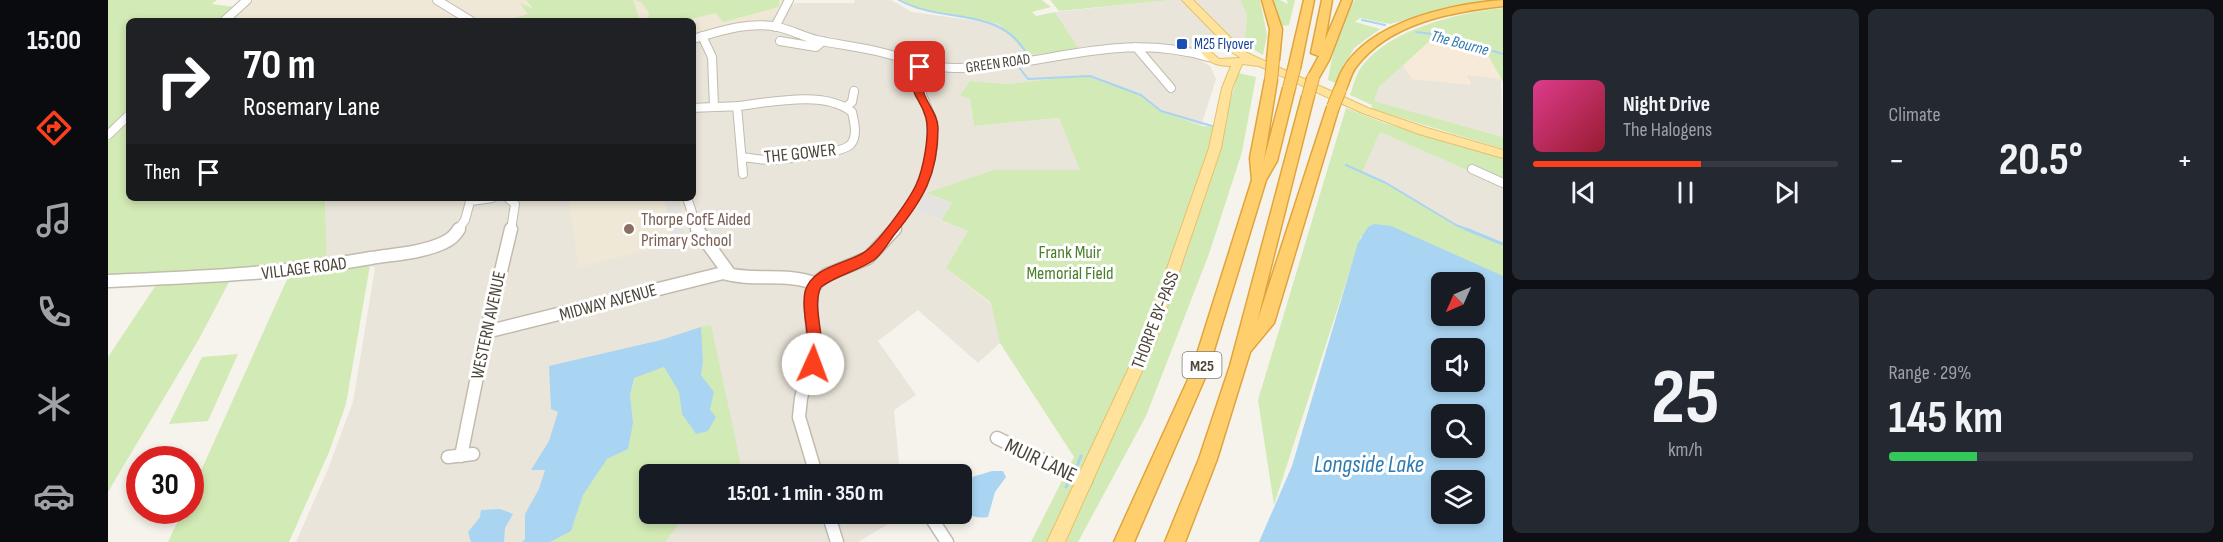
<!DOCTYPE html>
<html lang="en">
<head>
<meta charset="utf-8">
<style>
	:root { --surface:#171b24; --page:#242831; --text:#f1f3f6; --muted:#9ea1a6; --line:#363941; --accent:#fc3f1d }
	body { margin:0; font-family:"Sofia Sans Condensed",sans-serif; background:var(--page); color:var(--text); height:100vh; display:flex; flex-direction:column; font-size:22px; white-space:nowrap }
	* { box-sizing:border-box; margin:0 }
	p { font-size:20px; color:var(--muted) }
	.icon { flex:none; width:33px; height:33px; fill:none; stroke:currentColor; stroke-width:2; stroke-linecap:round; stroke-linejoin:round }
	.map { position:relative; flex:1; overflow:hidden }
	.drawer { display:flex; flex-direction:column; gap:9px; padding:9px; background:#0d0f14; width:720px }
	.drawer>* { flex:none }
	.hud { position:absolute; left:18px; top:18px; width:570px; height:183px; border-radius:9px; box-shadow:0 3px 9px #0003; background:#202124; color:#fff; overflow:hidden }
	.needle { width:39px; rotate:225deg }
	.controls { position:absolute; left:1323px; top:272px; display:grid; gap:12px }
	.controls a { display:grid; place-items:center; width:54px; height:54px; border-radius:9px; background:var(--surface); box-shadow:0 3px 9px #0003; font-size:30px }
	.speed { position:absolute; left:18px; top:446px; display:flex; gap:12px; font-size:30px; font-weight:700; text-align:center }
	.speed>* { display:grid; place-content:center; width:78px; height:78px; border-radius:50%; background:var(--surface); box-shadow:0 3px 9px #0003; line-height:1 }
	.speed .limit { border:9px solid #d22; background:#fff; color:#111 }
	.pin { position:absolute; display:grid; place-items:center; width:51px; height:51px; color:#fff; margin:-26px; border-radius:12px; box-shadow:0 3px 9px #0006 }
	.me { position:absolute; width:66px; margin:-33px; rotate:2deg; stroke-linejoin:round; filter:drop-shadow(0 0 4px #0008) }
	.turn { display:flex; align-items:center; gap:21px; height:126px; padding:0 18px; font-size:27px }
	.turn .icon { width:78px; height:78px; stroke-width:2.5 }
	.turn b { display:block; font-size:42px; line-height:51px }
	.then { display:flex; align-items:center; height:57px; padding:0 18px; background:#0003; gap:12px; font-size:22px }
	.big { font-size:45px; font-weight:700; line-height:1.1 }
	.drawer .widget { flex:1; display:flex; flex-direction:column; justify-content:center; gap:9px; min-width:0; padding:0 21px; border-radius:9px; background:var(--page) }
	.drawer .dial { align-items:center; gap:0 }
	.dial b { font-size:78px; line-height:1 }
	.song { display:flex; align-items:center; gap:18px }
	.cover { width:72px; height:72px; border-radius:9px; background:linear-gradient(135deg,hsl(330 70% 55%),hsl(350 70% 35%)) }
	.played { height:6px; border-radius:3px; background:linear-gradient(90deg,var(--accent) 55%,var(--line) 55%) }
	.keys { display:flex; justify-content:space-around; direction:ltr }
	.heat { display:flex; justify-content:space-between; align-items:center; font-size:33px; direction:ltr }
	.charge { height:9px; border-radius:4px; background:linear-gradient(90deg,#34c759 29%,var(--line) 0) }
	.drawer .tiles { flex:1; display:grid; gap:9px; grid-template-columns:repeat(2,1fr) }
	.trip { position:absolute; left:531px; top:464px; width:333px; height:60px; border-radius:9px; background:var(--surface); box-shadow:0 3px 9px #0003; font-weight:700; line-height:60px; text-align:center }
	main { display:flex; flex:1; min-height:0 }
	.tab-bar { display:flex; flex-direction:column; width:108px; justify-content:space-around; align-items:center; background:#090b0e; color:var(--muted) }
	.tab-bar .icon { width:42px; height:42px }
	.tab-bar .active { color:var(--accent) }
	.tab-bar b { font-size:27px; color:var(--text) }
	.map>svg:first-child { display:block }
	.residential { fill:#eae5da }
	.commercial { fill:#f7ead8 }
	.education { fill:#efe8d6 }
	.green { fill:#d2eab5 }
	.parking { fill:#e5e3e0 }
	.water { fill:#a9d4f2; fill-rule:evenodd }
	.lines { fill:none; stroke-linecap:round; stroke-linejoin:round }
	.stream-far1 { stroke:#a9d4f2; stroke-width:2 }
	.stream { stroke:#a9d4f2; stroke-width:3 }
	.minor-far1-casing { stroke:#c2bbae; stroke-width:10 }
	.minor-casing { stroke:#c2bbae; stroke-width:15 }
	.major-casing { stroke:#e6c16a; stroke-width:2 }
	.highway-casing { stroke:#e0a43c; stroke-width:3 }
	.minor-far1 { stroke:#fff; stroke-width:8 }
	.minor { stroke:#fff; stroke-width:12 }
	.major { fill:#ffe39c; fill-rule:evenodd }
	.highway { fill:#ffcf6e; fill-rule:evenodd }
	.highway-bridge-casing { stroke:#e0a43c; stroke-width:14; stroke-linecap:butt }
	.highway-bridge { stroke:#ffcf6e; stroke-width:12 }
	.route { fill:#fc3f1d; stroke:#a42913; stroke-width:1.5 }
	.transit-dot { fill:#1a4fb4; stroke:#fff; stroke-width:2 }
	.education-dot { fill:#8d6e63; stroke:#fff; stroke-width:2 }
	.labels { text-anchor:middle; stroke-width:6; stroke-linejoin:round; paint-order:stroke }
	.far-transit-label { font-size:15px; fill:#164399; stroke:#fff; text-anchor:start }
	.far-street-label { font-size:15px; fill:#4b4439; stroke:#fff }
	.far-water-label { font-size:16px; font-style:italic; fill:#2e7ab2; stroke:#fff }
	.shield { fill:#fff; stroke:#817c74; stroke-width:1.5 }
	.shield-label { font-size:16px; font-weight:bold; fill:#4b4439 }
	.street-label { font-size:18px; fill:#4b4439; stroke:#fff }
	.education-label { font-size:18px; fill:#785e54; stroke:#fff; text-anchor:start }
	.park-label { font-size:18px; fill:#4a7f2a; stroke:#fff }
	.near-street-label { font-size:21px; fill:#4b4439; stroke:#fff }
	.near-water-label { font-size:24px; font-style:italic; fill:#2e7ab2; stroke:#fff }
</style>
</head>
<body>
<main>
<nav class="tab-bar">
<b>15:00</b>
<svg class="icon active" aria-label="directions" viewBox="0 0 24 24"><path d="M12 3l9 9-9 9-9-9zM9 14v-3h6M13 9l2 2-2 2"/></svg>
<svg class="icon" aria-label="music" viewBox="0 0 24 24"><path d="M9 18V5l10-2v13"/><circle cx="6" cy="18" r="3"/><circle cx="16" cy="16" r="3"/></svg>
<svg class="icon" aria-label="phone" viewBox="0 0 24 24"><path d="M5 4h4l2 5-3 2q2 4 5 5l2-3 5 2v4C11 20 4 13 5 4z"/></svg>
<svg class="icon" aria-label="climate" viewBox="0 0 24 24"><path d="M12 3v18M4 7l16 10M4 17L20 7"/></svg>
<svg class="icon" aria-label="car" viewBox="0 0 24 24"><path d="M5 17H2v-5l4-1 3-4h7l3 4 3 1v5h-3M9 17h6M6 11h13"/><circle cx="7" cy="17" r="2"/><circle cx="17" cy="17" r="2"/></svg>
</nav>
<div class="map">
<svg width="1395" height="542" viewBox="0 0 1395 542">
	<rect width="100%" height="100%" fill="#f6f3ec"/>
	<path class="residential" d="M747,0H783L804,12L891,24L970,49L947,12L1064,0H1132L1139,15L1136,44L1121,38H1092L1083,44L1087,57L1102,66L1108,79L1093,126L1051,111L975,75L900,84L862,81L853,95L862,99L866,126L951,118L973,170H885L818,193L807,210L860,231L838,268L899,317L892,343L870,363L810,310L770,341L808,395L786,410L792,474H542V513H795V515L750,542H188L220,469L245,402L267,268L262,265L214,271L219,259L217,198H585V36L661,17L688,3H746Z
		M1295,65L1304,79L1363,84L1358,74L1393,79L1395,137L1266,101L1271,87Z
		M1272,132L1395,186V244L1348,225L1278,183L1253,172Z"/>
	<path class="commercial" d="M1325,38L1378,50L1393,79L1358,75L1363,85L1304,79L1295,65Z"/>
	<path class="education" d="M142,0H681L679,8L661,17L585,36V21H532L528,16L511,21H121Z
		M460,198H574L580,240L471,267Z"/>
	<path class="green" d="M0,0H109L104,4L127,7L112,21H21V108L0,129Z
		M418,0H525L532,21H396L420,14L412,3L426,9Z
		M527,0H671V7L615,22L608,13L574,21H539L541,13L534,3Z
		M794,0H934L943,7L924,12L928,16L947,12L971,49L920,55L891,24L806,8Z
		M942,0H1064L951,11Z
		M1132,0H1152L1159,35L1155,55L1136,44L1139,15Z
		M1165,0H1172L1180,4L1179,0H1187L1181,25L1173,26Z
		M1247,0H1393L1345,7L1282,24L1252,18L1247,22L1272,29L1246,48L1228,83L1220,80C1225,53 1230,22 1247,0Z
		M1395,8V82L1377,50L1325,38L1271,87L1266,101L1395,137V149L1264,109V105L1242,95C1245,87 1247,77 1252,69C1279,29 1350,13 1395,8Z
		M1130,73L1148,77L1134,152L1101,254L1038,416L970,542H923L966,457L892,343L883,303L838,268L860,231L833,220L844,203L818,193L885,170H972L951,118L866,126L862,99L852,95L862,81L900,84L975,75L1033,95L1053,111L1093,126L1115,127Z
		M1238,108L1276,123L1395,158V186L1272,132L1254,172L1278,183L1348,225L1395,244V276L1253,236L1166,505L1150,400Z
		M21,121V198H217L219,259L134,268L0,274V141Z
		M262,265L238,404L221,452L181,542H60L75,510H82L83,493L181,275Z
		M121,282L91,339L0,492V357L48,285Z
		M603,325L631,456L633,474H542V513H579L557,542H442L463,531L475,495L499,459L520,449L525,423L522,395L526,378L556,367L571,392L574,414L588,434L602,410L606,392L593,375L595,362L593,327Z
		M130,354L100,421L61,424L94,357Z"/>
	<path class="parking" d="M818,193L844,203L833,220L807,210Z
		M543,198H571L577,236L564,239L557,202L554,199L547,203Z"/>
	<path class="water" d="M1266,224L1283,226L1395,276V542H1151L1184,466L1250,243L1260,227ZM1334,282H1366V315H1334ZM1334,348H1366V381H1334ZM1334,414H1366V447H1334ZM1334,480H1366V513H1334Z
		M593,327L595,362L593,375L606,392L602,410L608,417L600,431L588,434L574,414L571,392L556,367L526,378L522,395L525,423L520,449L499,459L475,495L463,531L442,542H414L417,539V514L431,489L437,470H423L441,441L450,412L443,409L441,366L553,340Z
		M884,471H895L898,477L887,492L880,517C870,519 860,516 854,508V480Z
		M392,509L405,514L397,528L396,542H363L360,532L372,517L373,510Z"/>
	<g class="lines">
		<path class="stream-far1" d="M791,0C834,24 889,6 917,51
			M1254,20L1277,25
			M1308,32L1332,35L1395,54
			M910,66L920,79L982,76L1033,95L1053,111L1104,126
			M1238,165L1278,183L1348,225L1361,230"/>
		<path class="stream" d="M1358,229L1395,244
			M967,471L973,456
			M958,487L963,478"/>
		<g class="minor-far1-casing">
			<path id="minor-far1" d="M329,0L363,21
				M116,21L139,0
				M667,27L681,0
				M594,36L604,57L606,106
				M585,39C612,31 641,21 670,27C683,30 696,37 709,40C731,45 754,47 776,53C799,59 823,68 847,68C937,68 1008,30 1100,57
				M672,41L708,47L715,41
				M1028,47L1063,88
				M629,106L635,174
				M738,107L744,102L746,91
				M585,108C600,107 616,107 631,106C663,102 718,90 744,112C746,122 750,135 743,144C735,154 677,159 662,160C653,160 643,158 634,157
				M0,135L21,115
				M1364,169L1395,183
				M400,198L407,204L403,230
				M579,198L590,230
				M363,201L384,198
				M350,230L357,220L363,198
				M785,230C808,200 833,160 823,120C818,96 805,90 814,63"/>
		</g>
		<g class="minor-casing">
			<path id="minor" d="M589,229L621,273
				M0,281C89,277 175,274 263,258C287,254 313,253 335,243C342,240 347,236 351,229
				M378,332L615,273C646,282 679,272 708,284
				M889,438L978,481
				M353,456L376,342L403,229
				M340,457L365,454
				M708,474L691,417L693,398L706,352L703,305L704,290L707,284L718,275L760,258L787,229
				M720,513L729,542
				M820,513L839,542"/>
		</g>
		<g class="major-casing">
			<path id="major" d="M1074,0H1085L1137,52L1260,108L1319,128L1395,150V158L1311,134L1252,112L1151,66L1134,64L1124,88L1113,148L1048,340L957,542H939L1034,340L1101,148L1114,88L1123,66C1109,66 1099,63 1092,50L1105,41L1116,43ZM1107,47L1120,50L1133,58L1111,59L1102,51Z"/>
		</g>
		<g class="highway-casing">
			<path id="highway" d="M1154,0H1164L1174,29L1171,60L1165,63L1159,60L1162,29Z
				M1196,0H1206L1192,69L1186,73L1180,69Z
				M1214,0H1224L1217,40L1234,0H1244L1221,60L1209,81L1205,82L1199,78L1211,56L1203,53Z
				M1395,0V6C1343,12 1281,23 1248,67C1242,75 1241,85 1236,93H1228L1226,90C1229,83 1231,75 1235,69C1263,21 1344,4 1395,0Z
				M1163,76L1169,80L1156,160L1175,88L1181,84L1187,88L1169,161L1158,180L1099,373L1026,542H1006L1083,373L1144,180L1142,158L1157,80Z
				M1200,92L1206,96L1149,322L1219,107L1225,103L1231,107L1166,323L1142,352L1109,459L1077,542H1057L1091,459L1122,366L1194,96Z"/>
		</g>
		<use href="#minor-far1" class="minor-far1"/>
		<use href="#minor" class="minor"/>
		<use href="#major" class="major"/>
		<use href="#highway" class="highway"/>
		<g class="highway-bridge-casing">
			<path id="highway-bridge" d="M1163,80L1165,60
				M1181,88L1186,69
				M1200,96L1205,78
				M1225,107L1232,90"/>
		</g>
		<use href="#highway-bridge" class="highway-bridge"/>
	</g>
	<path class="route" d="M812,64L818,67C816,73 814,80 814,85C815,101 830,112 830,128C830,175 815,200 786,235C780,243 774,254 766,260C750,271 729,275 713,287C702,309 722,345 710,369L705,371L700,369C695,359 700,344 699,333C698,321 694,305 697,292C703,267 737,264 755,253C769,245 801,200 808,185C815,170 822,135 818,118C811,93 800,99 807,67Z"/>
	<rect class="transit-dot" x="1068" y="38" width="12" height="12" rx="3"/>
	<circle class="education-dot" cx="521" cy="229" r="6"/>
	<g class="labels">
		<g class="far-transit-label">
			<text x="1086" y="49">M25 Flyover</text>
		</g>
		<g class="far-street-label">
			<text transform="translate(890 63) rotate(-8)" y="5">GREEN ROAD</text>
		</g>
		<g class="far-water-label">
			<text transform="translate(1352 42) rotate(15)" y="6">The Bourne</text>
		</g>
		<rect class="shield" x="1074.5" y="352" width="39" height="26" rx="4.5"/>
		<g class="shield-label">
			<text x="1094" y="371">M25</text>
		</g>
		<g class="street-label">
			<text transform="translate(692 153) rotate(-6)" y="6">THE GOWER</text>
			<text transform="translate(196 268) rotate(-7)" y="6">VILLAGE ROAD</text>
			<text transform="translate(500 302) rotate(-15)" y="6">MIDWAY AVENUE</text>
			<text transform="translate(1047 320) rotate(-69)" y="6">THORPE BY-PASS</text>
			<text transform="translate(380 325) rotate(-78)" y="6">WESTERN AVENUE</text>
		</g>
		<g class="education-label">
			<text x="533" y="225">Thorpe CofE Aided<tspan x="533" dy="21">Primary School</tspan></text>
		</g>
		<g class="park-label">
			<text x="962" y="258">Frank Muir<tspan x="962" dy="21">Memorial Field</tspan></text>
		</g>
		<g class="near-street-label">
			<text transform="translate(933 460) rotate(25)" y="7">MUIR LANE</text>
		</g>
		<g class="near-water-label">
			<text x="1261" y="472">Longside Lake</text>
		</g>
	</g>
</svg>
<div class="controls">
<a><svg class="needle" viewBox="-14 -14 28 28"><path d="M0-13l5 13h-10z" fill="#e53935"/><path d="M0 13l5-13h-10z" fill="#9ea1a6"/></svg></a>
<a><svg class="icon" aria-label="sound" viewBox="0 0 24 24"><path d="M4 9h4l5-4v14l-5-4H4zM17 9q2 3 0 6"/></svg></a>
<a><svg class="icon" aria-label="search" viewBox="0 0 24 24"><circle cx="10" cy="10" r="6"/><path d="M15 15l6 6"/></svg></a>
<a><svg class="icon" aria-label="layers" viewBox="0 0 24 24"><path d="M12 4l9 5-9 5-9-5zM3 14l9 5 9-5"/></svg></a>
</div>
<div class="speed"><div class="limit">30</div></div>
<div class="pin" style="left:812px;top:67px;background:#d93025"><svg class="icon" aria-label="arrive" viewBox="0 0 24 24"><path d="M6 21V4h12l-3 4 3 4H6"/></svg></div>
<svg class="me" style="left:705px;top:364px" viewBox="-20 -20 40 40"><circle r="19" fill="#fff"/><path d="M0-13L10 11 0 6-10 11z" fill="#fc3f1d"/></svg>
<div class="trip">15:01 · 1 min · 350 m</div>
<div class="hud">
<div class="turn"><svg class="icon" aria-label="right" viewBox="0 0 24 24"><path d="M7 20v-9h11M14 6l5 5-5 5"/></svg><div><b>70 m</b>Rosemary Lane</div></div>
<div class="then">Then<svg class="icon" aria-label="arrive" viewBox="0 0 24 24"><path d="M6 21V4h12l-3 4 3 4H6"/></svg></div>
</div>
</div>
<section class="drawer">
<div class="tiles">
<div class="widget">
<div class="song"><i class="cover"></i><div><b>Night Drive</b><p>The Halogens</p></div></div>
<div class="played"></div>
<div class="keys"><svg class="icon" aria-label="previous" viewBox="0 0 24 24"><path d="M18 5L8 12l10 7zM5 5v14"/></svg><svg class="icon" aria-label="pause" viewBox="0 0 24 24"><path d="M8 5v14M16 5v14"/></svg><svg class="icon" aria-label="next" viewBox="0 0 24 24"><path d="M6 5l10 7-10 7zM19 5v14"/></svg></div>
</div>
<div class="widget"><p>Climate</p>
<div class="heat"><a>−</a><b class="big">20.5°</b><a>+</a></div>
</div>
<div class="widget dial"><b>25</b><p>km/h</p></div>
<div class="widget"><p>Range · 29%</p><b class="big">145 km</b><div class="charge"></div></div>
</div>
</section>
</main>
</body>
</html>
